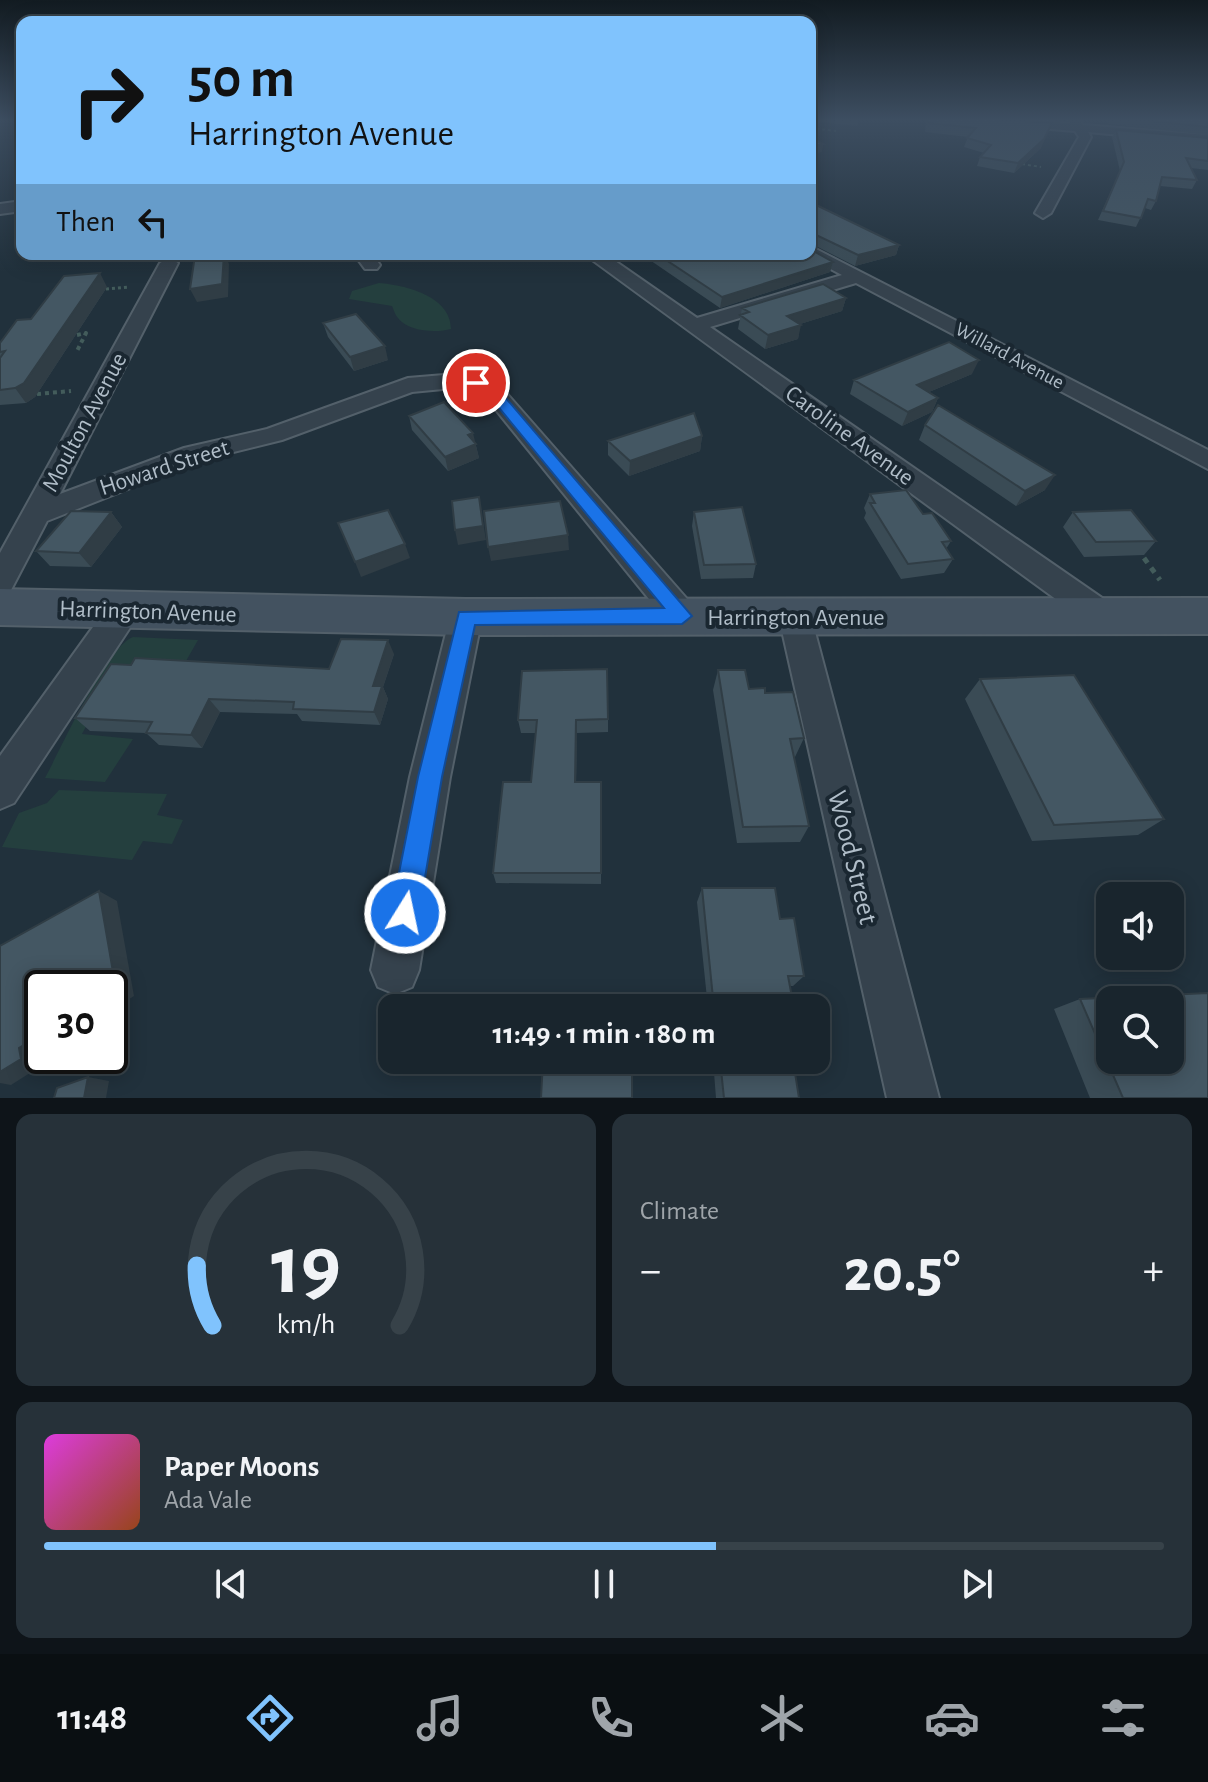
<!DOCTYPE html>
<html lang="en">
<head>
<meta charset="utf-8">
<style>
	:root { --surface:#19252d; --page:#263139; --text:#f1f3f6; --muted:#9fa5aa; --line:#374249; --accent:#80c3fd }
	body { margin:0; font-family:"Alegreya Sans",sans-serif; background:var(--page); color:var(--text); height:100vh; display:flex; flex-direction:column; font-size:30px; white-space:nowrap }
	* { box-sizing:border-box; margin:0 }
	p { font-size:26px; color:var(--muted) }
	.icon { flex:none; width:44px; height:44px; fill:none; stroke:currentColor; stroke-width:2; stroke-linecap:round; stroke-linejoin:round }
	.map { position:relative; height:1098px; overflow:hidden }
	.details { display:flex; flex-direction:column; gap:16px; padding:16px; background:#0e1419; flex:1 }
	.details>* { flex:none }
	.guide { position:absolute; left:16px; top:16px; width:800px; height:244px; border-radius:16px; box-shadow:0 4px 20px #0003,0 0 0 2px var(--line); background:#80c3fd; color:#111; overflow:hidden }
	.controls { position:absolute; left:1096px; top:882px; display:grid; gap:16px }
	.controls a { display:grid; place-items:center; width:88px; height:88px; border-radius:16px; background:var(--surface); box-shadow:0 4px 20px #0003,0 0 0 2px var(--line); font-size:40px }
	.speed { position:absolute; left:24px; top:970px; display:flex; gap:16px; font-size:40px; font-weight:700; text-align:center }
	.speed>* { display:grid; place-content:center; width:104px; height:104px; border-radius:50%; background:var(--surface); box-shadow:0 4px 20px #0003,0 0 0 2px var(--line); line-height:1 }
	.speed .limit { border:4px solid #111; border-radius:12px; background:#fff; color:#111 }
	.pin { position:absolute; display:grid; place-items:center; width:68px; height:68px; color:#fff; margin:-34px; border:4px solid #fff; border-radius:50%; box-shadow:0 2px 8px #0007 }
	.me { position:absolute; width:88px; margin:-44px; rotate:10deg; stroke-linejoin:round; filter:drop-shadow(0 0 6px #0008) }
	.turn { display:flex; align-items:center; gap:28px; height:168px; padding:0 40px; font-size:36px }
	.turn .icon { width:104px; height:104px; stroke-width:2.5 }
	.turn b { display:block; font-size:56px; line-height:68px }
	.then { display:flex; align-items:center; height:76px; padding:0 40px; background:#0003; gap:16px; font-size:30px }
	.big { font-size:60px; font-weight:700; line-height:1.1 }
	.details .widget { flex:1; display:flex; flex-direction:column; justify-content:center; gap:12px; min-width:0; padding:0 28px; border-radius:16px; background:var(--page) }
	.details .dial { align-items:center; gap:0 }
	.dial svg { height:208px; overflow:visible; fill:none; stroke:var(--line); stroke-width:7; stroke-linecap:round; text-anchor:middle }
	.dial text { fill:var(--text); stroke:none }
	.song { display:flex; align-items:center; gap:24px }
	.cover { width:96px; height:96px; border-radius:12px; background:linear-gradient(135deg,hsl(300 70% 55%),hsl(20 70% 35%)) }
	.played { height:8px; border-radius:4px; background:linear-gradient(90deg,var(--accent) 60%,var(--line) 60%) }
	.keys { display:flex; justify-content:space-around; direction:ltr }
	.heat { display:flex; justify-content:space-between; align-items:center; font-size:44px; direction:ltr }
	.details .tiles { flex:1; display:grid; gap:16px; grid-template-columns:1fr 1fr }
	.widget:last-child { grid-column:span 2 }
	.trip { position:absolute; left:378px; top:994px; width:452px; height:80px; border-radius:16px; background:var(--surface); box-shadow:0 4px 20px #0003,0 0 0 2px var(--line); font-weight:700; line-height:80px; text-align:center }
	.tab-bar { display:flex; height:128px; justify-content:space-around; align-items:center; background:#0a0f12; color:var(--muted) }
	.tab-bar .icon { width:56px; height:56px }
	.tab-bar .on { color:var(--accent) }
	.tab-bar b { font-size:36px; color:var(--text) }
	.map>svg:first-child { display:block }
	.green { fill:#243f3e }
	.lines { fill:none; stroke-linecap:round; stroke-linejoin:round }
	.street-casing { stroke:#53606a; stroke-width:4 }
	.secondary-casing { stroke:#53606a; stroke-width:4 }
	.path-far3 { stroke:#435c5b; stroke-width:2; stroke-dasharray:3 3; stroke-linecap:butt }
	.path-far2 { stroke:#435c5b; stroke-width:3; stroke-dasharray:3 3; stroke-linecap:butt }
	.path-far1 { stroke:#435c5b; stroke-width:4; stroke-dasharray:4 4; stroke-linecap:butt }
	.path { stroke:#435c5b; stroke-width:5; stroke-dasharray:6 6; stroke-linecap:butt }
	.street { fill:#35424d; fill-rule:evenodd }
	.secondary { fill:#435260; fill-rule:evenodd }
	.wall { fill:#3a4b55 }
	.shaded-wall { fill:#303d45 }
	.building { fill:#445763; stroke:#303d45; stroke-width:2; fill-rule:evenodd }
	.route { fill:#1a73e8; stroke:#114b97; stroke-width:2 }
	.labels { text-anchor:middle; stroke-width:8; stroke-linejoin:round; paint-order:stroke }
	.far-street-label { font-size:20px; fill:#b0bdc8; stroke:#1a2731 }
	.street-label { font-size:24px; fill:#b0bdc8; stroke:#1a2731 }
	.near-street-label { font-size:28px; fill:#b0bdc8; stroke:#1a2731 }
</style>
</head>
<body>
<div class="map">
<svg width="1208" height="1098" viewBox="0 0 1208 1098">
	<rect width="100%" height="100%" fill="#21313c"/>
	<path class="green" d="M379,283C405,285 451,296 451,329C437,333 408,332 398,318C395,315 394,310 392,306L349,299L352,291Z
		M133,637L198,640L182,668L102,697L82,734L133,739L105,782L45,778C60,751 107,646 133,637Z
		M59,790L167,794L157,815L183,820L172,844L143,841L132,860L2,847L19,813L47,803Z"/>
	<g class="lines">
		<g class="street-casing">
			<path id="street" d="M969,119L1070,123L1067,119H1079L1083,125L1208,135V143L1088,132L1091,137L1051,213L1043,218L1035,213L1079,137L1075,131L975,123Z
				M22,201V211L0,214V204Z
				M810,246L1208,450V469L856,283L710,327L1118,609L1122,618L1118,627L1106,631L1094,627L584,254H605L697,318L842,275L804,255L810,254Z
				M354,254H372L380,265L377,269H365Z
				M169,258L178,263L60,494L184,448L267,429L408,378L468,373L508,395L694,607L698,616L694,625L682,629L670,625L492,405L464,387L412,392L282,440L201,460L47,521L11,590L0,594V553L160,263Z
				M123,598L135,602L139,611L135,620L14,803L0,809V756L111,602Z
				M466,604L478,608L482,617L450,777L419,970L412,987L395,994L378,987L371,970L410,777L450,617L454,608Z
				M795,604L807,608L811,617L939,1098H887L779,617L783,608Z"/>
		</g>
		<g class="secondary-casing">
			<path id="secondary" d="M0,589L466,599L1208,598V634L466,635L0,625Z"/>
		</g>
		<path class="path-far3" d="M810,128L836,131
			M1022,164L1041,167"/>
		<path class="path-far2" d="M106,289L129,287"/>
		<path class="path-far1" d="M77,335L86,333L77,351
			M37,394L71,391"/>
		<path class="path" d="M1144,558L1160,580"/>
		<use href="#street" class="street"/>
		<use href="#secondary" class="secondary"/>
	</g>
	<path class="wall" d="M810,119H860L857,126L810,121Z
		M926,119H994L1041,148L1014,173L977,166L980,157L984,153L964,147L968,137L925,132Z
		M1108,119H1208V135L1109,124Z
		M1116,130L1208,138V170L1191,168L1197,180L1192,189L1160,186L1156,201L1151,210L1145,208L1136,227L1098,220L1120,171L1112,137Z
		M810,202L899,245L896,255L855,266L810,243Z
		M641,254H810L833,262L830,272L720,308Z
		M107,287L35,397L26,403L0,405V343L31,319Z
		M846,298L842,311L800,324L798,339L765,349L738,329L742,308Z
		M323,323L388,360L354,371L328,337Z
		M972,374L929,392L938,398L932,412L902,426L850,394L854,380Z
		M409,416L475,442L479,458L448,471L412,430Z
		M925,425L1045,490L1016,506L919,440Z
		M702,436L700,451L629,476L608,455V441Z
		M870,494L923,514L951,541L946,549L953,559L944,573L901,579L864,518L866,513L864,508Z
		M111,512L122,527L91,567L50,566L36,551Z
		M694,512L756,564L753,578L701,579L692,526Z
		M1073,512L1156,541L1144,555L1084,557L1063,527Z
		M394,654L383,687L388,699L380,725L302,721L297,714L220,712L202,748L159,745L146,733L90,731L75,718L329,669Z
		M718,670L749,689L765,693L804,738L795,757H794L809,826L800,842L737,843L713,690Z
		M980,679L1164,819L1138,835L1032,841L965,699Z
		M608,719V732L577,733L576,782H601V884L496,883L493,873L531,782L536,733H521L518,720Z
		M702,888L780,919L804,976L793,986H790L794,1008H708L697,902Z
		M1080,999L1208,1098H1090L1054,1009Z
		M713,1060H793L799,1098H716Z"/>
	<path class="shaded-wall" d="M1052,123L1041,148L1014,173L1018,163Z
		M823,144L822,152L810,155V146Z
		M899,245L896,255L855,266L858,255Z
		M224,254H225L229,264L228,297L197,302L190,289Z
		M833,262L830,272L720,308L722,297Z
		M100,273L107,287L35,397L26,403L15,388Z
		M846,298L842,311L784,329L787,316Z
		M801,325L798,339L765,349L768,335Z
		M385,346L388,360L354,371L350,357Z
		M979,360L972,374L912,399L917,385Z
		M938,398L932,412L902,426L908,412Z
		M473,433L479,458L448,471L445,457L468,435Z
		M702,436L700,451L629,476L630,461Z
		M1055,475L1045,490L1016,506L1025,491Z
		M479,497L486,540L458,545L455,530Z
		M111,512L122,527L91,567L79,553Z
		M568,535L569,550L491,561L488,547Z
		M405,544L410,558L361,577L355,562Z
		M388,640L394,654L383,687L388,699L380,725L374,712L373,686Z
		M209,699L220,712L202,748L191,735Z
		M576,720L577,733L576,794L575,782Z
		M99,891L117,901L134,996L110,1011V993Z
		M42,1034V1056L44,1064L11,1085L0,1083V1072L19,1048Z
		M88,1077L109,1081L106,1098H84Z"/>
	<path class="building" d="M928,119H994L1052,123L1044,139L1018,163L980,157L991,145L967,138L976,128L928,123Z
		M1132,119H1208V127Z
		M1116,130L1208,138V161L1186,158L1197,180L1162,177L1156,201L1148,199L1141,218L1103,211L1124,162Z
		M810,138L823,144L810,146Z
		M810,202L899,245L858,255L812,233L810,235Z
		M810,249L833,262L722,297L657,254H810Z
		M202,254H224L222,284L190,289L195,255Z
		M100,273L24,383L15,388L0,390V358L5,351L0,352V343L17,320L31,319L64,276Z
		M823,284L846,298L787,316L801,325L768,335L740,315L749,312L742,308Z
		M356,314L385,346L350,357L323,323Z
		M949,342L979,360L917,385L938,398L908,412L854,380Z
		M444,402L473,433L468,435L476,444L445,457L409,416Z
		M938,405L1055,475L1025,491L925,425Z
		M694,413L702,436L630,461L608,441Z
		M906,490L923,514L932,513L951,541L942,542L953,559L908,564L870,503H875L870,494Z
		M479,497L483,526L455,530L452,501Z
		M560,501L568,535L488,547L484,511Z
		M742,507L756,564L704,565L694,512Z
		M388,510L405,544L355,562L338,523Z
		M1131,510L1156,541L1096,542L1073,512Z
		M71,511L111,512L79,553L36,551Z
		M341,639L388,640L373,686H382L374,712L293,709L294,702L209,699L191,735L146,733L152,722L75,718L111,664L131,665L135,658L329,669Z
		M607,669L608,719L576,720L575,782H601V873H493L503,782H531L537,720H518L522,671Z
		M718,670H745L749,689L765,688V693L793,692L804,738L790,739L809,826L743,827Z
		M1074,675L1164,819L1054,825L980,679Z
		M702,888H775L780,919L794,918L804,976H788L794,1008H714Z
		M99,891L116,989L110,993V988H42V1034L19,1048L21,1059L0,1072V946Z
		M1208,993V1098H1123L1080,999ZM1110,1000H1170V1060H1110Z
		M543,1060H632V1098H541Z
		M720,1060H793L799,1098H724Z
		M88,1077L84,1098H54L57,1088Z"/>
	<linearGradient id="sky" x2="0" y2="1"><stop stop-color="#121b21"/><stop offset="0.44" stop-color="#3d4e61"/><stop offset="1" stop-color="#3d4e61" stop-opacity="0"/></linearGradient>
	<rect width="1208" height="272" fill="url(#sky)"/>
	<path class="route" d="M476,379L505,397L692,616L682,624L475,625L442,777L419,913L415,922L405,927L396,922L391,913L418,777L459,612L664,608L495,403L471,386L469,383Z"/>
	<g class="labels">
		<g class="far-street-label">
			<text transform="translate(1010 355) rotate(28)" y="7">Willard Avenue</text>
		</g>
		<g class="street-label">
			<text transform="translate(84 422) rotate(-62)" y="8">Moulton Avenue</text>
			<text transform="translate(850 435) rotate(36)" y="8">Caroline Avenue</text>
			<text transform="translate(164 467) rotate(-18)" y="8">Howard Street</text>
			<text transform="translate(148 611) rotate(2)" y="8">Harrington Avenue</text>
			<text x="796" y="625">Harrington Avenue</text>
		</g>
		<g class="near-street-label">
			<text transform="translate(854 857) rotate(76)" y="10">Wood Street</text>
		</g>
	</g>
</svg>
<div class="controls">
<a><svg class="icon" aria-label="sound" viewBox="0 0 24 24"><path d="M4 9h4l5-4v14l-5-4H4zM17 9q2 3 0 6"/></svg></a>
<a><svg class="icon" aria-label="search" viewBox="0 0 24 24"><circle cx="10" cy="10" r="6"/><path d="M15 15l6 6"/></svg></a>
</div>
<div class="speed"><div class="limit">30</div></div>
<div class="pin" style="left:476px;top:383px;background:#d93025"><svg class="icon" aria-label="arrive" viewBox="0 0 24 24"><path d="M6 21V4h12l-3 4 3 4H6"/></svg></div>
<svg class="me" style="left:405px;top:913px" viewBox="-20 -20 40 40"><circle r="17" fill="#1a73e8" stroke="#fff" stroke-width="3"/><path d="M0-11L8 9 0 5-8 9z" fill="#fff"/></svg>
<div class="trip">11:49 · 1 min · 180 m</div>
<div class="guide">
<div class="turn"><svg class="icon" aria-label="right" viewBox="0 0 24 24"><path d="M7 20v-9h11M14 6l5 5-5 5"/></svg><div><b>50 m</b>Harrington Avenue</div></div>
<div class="then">Then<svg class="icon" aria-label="left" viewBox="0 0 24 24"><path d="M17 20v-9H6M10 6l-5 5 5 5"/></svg></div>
</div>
</div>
<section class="details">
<div class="tiles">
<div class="widget dial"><svg viewBox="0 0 100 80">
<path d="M14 69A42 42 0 1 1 86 69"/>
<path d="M14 69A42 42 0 0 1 8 46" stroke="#80c3fd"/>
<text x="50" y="56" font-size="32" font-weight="700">19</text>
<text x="50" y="72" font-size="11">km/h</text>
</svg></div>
<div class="widget"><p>Climate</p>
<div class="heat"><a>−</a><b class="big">20.5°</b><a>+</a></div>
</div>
<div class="widget">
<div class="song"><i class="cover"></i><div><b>Paper Moons</b><p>Ada Vale</p></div></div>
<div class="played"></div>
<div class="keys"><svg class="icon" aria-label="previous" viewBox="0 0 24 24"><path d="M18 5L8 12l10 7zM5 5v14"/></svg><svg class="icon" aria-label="pause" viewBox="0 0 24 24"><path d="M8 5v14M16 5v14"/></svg><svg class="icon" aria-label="next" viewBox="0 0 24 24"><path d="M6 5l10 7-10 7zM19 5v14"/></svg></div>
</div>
</div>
</section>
<nav class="tab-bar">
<b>11:48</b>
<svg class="icon on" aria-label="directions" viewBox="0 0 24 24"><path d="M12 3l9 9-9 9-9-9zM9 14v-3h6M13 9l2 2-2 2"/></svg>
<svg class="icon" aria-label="music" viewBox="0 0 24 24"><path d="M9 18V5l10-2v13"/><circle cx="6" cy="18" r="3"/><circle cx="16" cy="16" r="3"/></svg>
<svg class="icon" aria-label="phone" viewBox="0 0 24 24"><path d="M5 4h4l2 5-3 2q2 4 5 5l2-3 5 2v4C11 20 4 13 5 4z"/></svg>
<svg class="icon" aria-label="climate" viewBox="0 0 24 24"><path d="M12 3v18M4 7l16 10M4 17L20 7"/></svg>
<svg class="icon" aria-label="car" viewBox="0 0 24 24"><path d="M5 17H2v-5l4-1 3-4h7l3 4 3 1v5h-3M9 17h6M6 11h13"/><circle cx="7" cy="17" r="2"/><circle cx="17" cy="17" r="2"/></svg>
<svg class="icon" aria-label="filters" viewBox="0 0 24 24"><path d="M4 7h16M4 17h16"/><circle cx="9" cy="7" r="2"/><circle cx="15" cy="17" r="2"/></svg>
</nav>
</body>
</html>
